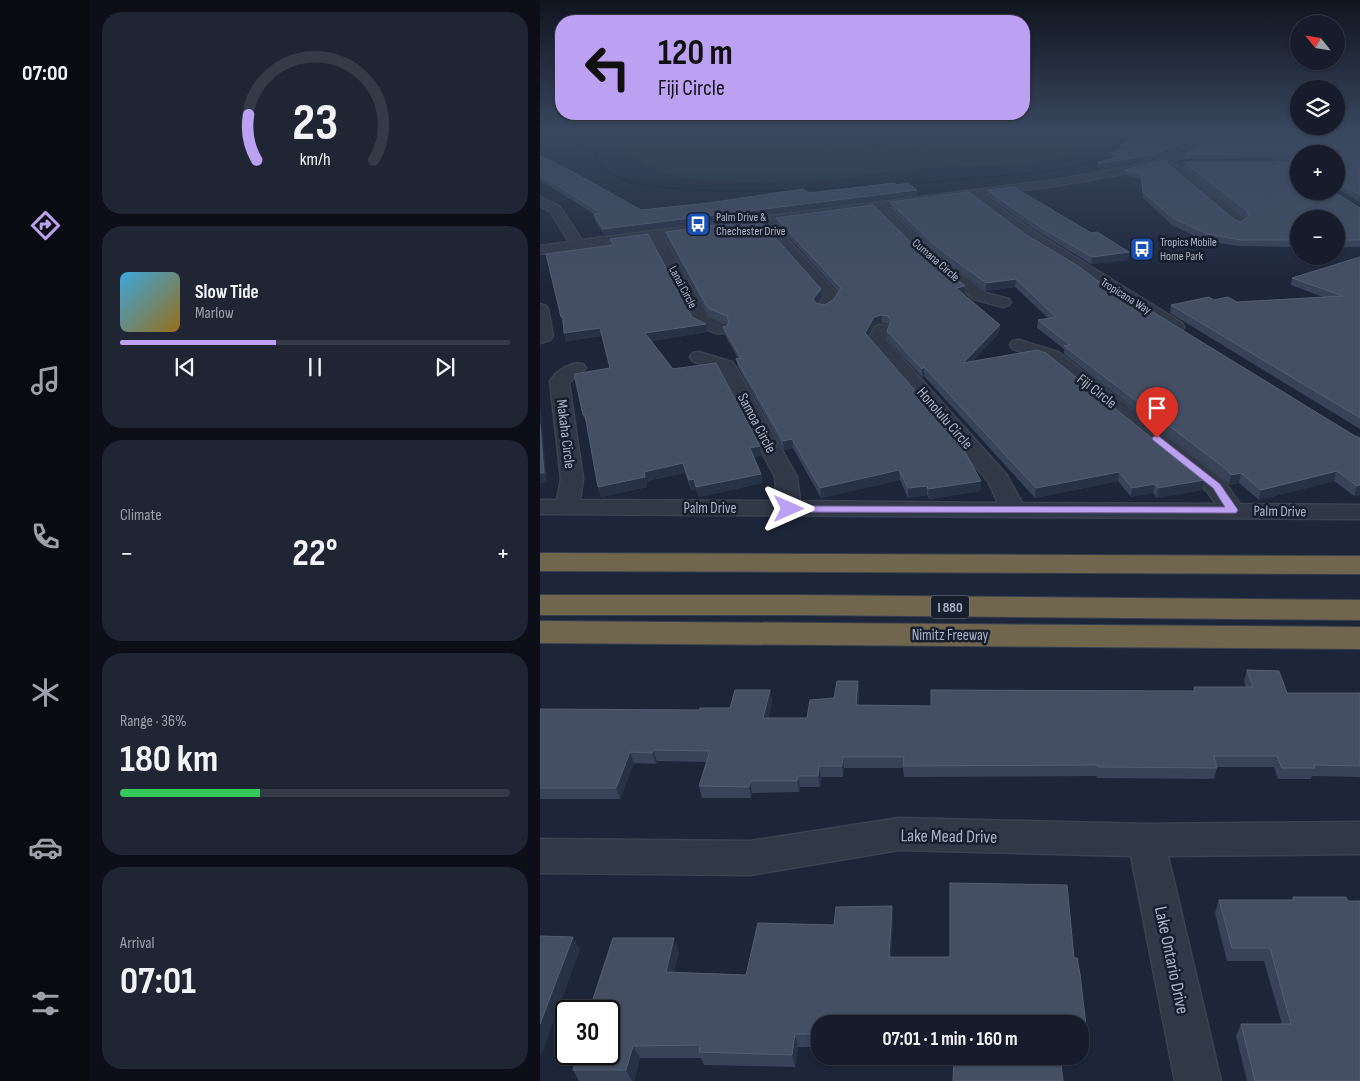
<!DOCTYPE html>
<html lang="en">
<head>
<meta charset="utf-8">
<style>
	:root { --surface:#161c2b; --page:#1f2533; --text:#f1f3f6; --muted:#9ea1a9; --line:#353a47; --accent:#bca0f2 }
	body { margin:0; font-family:"Sofia Sans Condensed",sans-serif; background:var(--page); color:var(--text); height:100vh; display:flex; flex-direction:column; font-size:19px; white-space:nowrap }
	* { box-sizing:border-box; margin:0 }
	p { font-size:16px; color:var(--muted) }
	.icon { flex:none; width:28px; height:28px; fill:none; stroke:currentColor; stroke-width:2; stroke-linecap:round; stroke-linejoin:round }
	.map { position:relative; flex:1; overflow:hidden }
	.sheet { display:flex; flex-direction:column; gap:12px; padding:12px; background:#0c0f18; width:450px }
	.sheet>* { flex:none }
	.guide { position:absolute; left:15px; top:15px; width:475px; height:105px; border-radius:20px; box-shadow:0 1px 4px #0004,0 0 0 1px var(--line); background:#bca0f2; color:#111; overflow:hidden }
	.needle { width:32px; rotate:300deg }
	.controls { position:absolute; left:750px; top:15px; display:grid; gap:10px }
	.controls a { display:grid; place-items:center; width:55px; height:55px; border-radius:50%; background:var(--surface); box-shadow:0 1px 4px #0004,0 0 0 1px var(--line); font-size:25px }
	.speed { position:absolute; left:15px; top:1000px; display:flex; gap:10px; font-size:25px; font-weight:700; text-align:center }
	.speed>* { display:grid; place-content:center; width:65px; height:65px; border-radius:50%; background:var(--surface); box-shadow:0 1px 4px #0004,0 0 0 1px var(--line); line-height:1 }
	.speed .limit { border:2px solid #111; border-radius:8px; background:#fff; color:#111 }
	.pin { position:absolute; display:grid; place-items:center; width:42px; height:42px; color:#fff; margin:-51px -21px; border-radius:50% 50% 50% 0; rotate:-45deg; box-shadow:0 0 5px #0007 }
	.pin .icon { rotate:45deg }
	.me { position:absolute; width:55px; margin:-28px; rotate:90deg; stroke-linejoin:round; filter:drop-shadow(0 0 4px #0008) }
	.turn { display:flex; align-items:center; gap:18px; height:105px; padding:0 20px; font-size:22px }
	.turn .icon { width:65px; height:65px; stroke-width:2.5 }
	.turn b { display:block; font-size:35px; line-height:42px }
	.big { font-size:38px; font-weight:700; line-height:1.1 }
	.sheet .tile { flex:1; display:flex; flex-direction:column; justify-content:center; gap:8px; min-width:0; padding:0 18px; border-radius:20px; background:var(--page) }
	.sheet .dial { align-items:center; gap:0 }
	.dial svg { height:130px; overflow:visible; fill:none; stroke:var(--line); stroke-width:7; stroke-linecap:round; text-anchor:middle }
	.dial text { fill:var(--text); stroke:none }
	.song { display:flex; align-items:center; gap:15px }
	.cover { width:60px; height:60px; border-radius:8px; background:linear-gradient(135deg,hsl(200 70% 55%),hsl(40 70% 35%)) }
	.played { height:5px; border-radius:2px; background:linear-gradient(90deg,var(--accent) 40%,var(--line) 40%) }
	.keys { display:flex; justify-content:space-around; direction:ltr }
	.heat { display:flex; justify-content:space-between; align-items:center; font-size:28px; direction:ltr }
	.charge { height:8px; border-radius:4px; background:linear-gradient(90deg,#34c759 36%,var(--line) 0) }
	.trip { position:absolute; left:271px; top:1015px; width:278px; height:50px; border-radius:20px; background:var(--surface); box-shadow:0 1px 4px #0004,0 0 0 1px var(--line); font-weight:700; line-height:50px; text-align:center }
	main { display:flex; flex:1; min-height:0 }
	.tab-bar { display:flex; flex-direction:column; width:90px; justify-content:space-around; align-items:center; background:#090b11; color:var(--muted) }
	.tab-bar .icon { width:35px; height:35px }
	.tab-bar .active { color:var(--accent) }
	.tab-bar b { font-size:22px; color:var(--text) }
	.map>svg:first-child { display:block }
	.green { fill:#1f343a }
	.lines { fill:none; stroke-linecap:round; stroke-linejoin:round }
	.stream { fill:#111d36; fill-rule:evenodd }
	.street-casing { stroke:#3b4252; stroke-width:3 }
	.highway-casing { stroke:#394050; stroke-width:2 }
	.street { fill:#313949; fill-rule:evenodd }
	.highway { fill:#70664d; fill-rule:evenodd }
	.wall { fill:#384258 }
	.shaded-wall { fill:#283247 }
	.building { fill:#444f64; stroke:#545e73 }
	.route { fill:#bca0f2; stroke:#7a689d }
	.labels { text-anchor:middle; stroke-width:5; stroke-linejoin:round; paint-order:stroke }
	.far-poi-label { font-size:12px; fill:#abb3c6; stroke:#171e2d; text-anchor:start }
	.far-street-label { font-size:12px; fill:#abb3c6; stroke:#171e2d }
	.shield { fill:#171e2d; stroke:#7f8698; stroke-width:1 }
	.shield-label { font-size:14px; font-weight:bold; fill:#abb3c6 }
	.street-label { font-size:15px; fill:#abb3c6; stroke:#171e2d }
	.near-street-label { font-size:18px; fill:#abb3c6; stroke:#171e2d }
</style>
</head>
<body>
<main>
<nav class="tab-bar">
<b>07:00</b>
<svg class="icon active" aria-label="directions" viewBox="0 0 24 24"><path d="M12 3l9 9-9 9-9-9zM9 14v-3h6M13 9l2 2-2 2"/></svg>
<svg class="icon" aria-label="music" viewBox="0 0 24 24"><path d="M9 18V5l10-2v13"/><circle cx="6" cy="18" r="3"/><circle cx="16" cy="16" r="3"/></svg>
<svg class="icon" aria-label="phone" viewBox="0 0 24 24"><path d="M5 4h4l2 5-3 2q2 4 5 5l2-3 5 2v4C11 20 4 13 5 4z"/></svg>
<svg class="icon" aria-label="climate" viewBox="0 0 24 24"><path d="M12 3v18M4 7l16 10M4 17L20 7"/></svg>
<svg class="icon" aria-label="car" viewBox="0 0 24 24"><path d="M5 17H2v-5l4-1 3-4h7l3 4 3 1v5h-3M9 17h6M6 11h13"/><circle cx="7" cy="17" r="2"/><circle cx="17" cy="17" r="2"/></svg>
<svg class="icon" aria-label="filters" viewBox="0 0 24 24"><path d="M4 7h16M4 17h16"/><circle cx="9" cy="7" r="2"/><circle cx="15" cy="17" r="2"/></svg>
</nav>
<section class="sheet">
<div class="tile dial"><svg viewBox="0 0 100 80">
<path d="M14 69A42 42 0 1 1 86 69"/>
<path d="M14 69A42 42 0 0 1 9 41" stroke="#bca0f2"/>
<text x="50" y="56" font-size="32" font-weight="700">23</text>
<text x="50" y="72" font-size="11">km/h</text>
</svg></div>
<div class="tile">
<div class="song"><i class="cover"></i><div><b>Slow Tide</b><p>Marlow</p></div></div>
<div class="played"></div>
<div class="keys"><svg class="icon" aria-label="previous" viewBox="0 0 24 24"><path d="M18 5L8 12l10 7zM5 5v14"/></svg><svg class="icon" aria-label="pause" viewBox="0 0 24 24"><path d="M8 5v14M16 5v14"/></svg><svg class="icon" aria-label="next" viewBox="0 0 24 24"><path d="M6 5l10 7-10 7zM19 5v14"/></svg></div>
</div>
<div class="tile"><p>Climate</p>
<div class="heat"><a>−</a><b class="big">22°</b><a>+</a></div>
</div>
<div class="tile"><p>Range · 36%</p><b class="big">180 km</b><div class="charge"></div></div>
<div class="tile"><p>Arrival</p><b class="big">07:01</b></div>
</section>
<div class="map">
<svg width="820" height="1081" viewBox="0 0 820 1081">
	<rect width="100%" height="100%" fill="#1d2639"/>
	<path class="green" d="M84,132H196L289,146L309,139L328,142L321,145L338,147L373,134L402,138L369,151L372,152L423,132H556L524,158L510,161C458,166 406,167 355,171C338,172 322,176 306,178C255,182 180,186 131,175C101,168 82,146 53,137Z"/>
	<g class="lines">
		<path class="stream" d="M603,132H607L589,138L551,164L528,169L493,174L361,185L359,184L493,172L528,167L549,162L587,136Z
			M25,141C36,143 49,144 56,154C58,157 58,161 61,164C71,173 85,180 98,183C114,187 131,187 148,188C212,193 275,188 339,184L341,185C329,189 306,188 292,189C242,192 193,193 144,190C125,189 106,188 88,182C79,179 60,170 56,162C53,157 53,153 48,150C35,140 15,143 0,144V142Z"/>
		<g class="street-casing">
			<path id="street" d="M686,132H701L665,144L644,157L614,168L522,185L442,195L496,233L642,323L644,327L642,331H630L486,239L429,196L346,207L392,252L446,293L469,299L471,302L469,305L463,307L434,299L382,258L334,209L233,223L300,297C294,306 290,313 278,310L276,307L284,297L221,224L124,237L168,317L187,325L189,329L187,333H175L155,324L111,239L0,254V246L29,242L11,212L0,206V197L20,207L42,240L522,179L612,162L636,153L659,140Z
				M727,146L759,167V175L723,151V147Z
				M632,164L636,165L705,219L706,222L705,225H695L628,169L627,167L628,165Z
				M0,304L6,306L8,309L13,336L10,340L0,343Z
				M342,325L348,326L350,330L345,339L466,474L482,503L676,504L667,491L506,360L473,349L470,345L473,341L479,340L518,352L684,481L700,504L820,505V519L0,514V500H17L21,479L10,381C17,371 31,361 43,364L46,368L29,383L43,479L40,500L237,501L235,477L179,370L153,361L150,357L153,353L159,352L192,362L195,366L257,477L260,501L458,503L448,481L327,340L336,326Z
				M359,818L606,824L820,822V854L628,856L681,1081H635L591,856L359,850L210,875L0,873V839L210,841Z"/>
		</g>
		<g class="highway-casing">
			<path id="highway" d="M0,553L820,556V574L0,571Z
				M0,595H259L820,600V620L259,615H0Z
				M0,621L820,627V649L0,643Z"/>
		</g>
		<use href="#street" class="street"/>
		<use href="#highway" class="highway"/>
	</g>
	<path class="wall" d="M291,132H353L343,135L334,137L316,135Z
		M624,132H680L658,138L635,151L611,160L560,169L558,167V162L574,158H572V153L581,150H579L580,145Z
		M820,132V202L796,188V154L759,191L820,208V247H796V219H759V247L699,246L665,241L632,225L603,198L601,180L585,175V170L627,163L695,220L701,222L706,218L643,168L644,162H749L750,160L744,158L644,159L645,154Z
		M0,156L101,210L269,193L377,196L65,235L55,221L54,214L0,180Z
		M447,190L551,233L589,252L588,260L551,264L497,231L447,196Z
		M350,202L485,234L598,311L815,436L820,438V495L814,496L794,481L719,500L699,483L689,485L685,480L524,354V349L497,328L498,320L508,318L475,287L446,291L393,251L350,208Z
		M236,218L381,252L425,286V294H424L460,325L459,333L432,361L664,480L662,490L617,498L613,493L591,497L578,481L495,498L384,376L382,377L347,339V331L349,326L348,324L342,323L334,325L328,337L441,491L389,499L387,495L368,498L360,480L281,498L253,448L244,450L198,367L196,359L198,358L185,335L183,327L187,326L188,324L169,316L127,238L126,232L282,297L277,303L285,305L294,299L298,292L237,224Z
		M70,239L152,317L166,324L168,332L111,341L133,369L220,446L221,455L214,457L221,474L222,483L159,497L156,489L151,490L145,473L106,481L107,487L61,497L58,487L47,424L43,415L70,368L62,336L26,341L23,325L21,317L72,245Z
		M820,257V429L630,313L631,305L674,300L697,302L783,297L751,285L752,278Z
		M707,670L747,693H820V777L772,776L771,779H738L734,767H677L674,779L557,778L556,776L364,777L363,768H304L303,777H281L280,787H260L259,792L212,793L211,798H162L159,786L167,762L117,761L116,764L94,763L80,799H0V709L159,710L190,708L230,690L232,701L228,718H267L318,681L319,692L318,705L391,706L653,691L654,687H706L704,681Z
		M753,897L820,1081H707L696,1036L701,1024H742L724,961H687L675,913L679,900H752Z
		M353,920L351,957L534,958L548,1043L545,1056H540V1024H280V1047H258L255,1067L164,1065L161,1058H100L94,1081H39L33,1070L139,952L134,972L206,975L294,925Z
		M341,1056H520L413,1062L342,1061Z"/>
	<path class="shaded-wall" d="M334,132H353L343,135L334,137Z
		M664,132H680L658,138L635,151L611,160L560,169L561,163Z
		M377,190V196L65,235L63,229Z
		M589,252L588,260L551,264L552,257Z
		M476,279L475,287L446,291V283Z
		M425,286V294L416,295V288Z
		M281,289L282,297L274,307L273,299Z
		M342,315V323L334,325L326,341L325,333L334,317Z
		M166,324L168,332L107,342L105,333Z
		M460,325L459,333L423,372V363Z
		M60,328L62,336L26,341L24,333Z
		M384,367V376L382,377V369Z
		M0,408L1,413L7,482L0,483Z
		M252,439L253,448L244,450L243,441Z
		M220,446L221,455L212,457L210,448Z
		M143,463L145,473L106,481L107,487L61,497L58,487L104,472Z
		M359,470L360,480L281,498L280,488Z
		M797,471L794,481L719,500L721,490Z
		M579,472L578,481L495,498L496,488Z
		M701,473L699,483L689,485L691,475Z
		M221,474L222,483L159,497L156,487Z
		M154,479L156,489L151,490L149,480Z
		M664,480L662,490L617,498L618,488Z
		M441,481V491L389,499L388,489Z
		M615,484L613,493L591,497L592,488Z
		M820,485V494L814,496L817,486Z
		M387,486V495L368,498V488Z
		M318,681L319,692L318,716L316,705Z
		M230,690L232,701L225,729L223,718Z
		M113,750L117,761L116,764L112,753Z
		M90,752L94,763L80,799L76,788Z
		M303,757L304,768L303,777L302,766Z
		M279,766L281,777L280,787L278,776Z
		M258,776L260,787L259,792L257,781Z
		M210,781L212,793L211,798L209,787Z
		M352,906L353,920L350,970L349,957Z
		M33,937L40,950L1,1055L0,1052V1024Z
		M134,938L139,952L131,985L126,972Z
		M255,1034L258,1047L255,1067L252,1055Z
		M93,1046L100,1058L94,1081H92L86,1070Z"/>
	<path class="building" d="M624,132H664L659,133L636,146L612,155L561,163L558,162L585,156L572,153L593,147L580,145Z
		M690,132H820V195L798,183H796V154H759V191H793L820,208V240H796V219H759V240H700L667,234L633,218L603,192L601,174L585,170L627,160V163L695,220L701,222L709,216L707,211L644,162H749L752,159L751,155L745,153L645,154L667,141Z
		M0,156L35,173L101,210L168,203L263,189L269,193L354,183L357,185L368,183L377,190L63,229L54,214L61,213L0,175Z
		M474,187L551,233L557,232L562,235L589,252L552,257L497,225L447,190Z
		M429,192L485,234L538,266L598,311L608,309L815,436L820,438V485L817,486L797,471L721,490L701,473L691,475L687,470L524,346L530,345L498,320L516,317L476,279L446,283L393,244L350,202Z
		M333,205L381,252L425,286L416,288L460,325L423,363L497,350L506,353L664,480L618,488L615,484L592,488L579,472L496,488L384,367L382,369L347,331L351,321L348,316L342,315L334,317L325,333L419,441L441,481L388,489L387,486L368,488L359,470L280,488L252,439L243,441L196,359L201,358L183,327L187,326L189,322L187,316L168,308L126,232L219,219L281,289L273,299L276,303L285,305L294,299L301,288L236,218Z
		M108,234L152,317L166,324L105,333L133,369L176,363L220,446L210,448L221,474L156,487L154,479L149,480L143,463L104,472L105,477L58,487L45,415H43L34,374L70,368L60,328L24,333L23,317H21L6,254L74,245L70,239Z
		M820,257V418L631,305L669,297L674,300L688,297L697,302L803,296L752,278Z
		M0,424L4,473H0Z
		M707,670L739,671L747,693H820V766L774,765L775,768H742L737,756H674L677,768L558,767V765L363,766L364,757H303L302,766H279L278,776H258L257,781H210L209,787L159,786L170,751L113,750L112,753L90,752L76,788H0V709L159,710L160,708H190L195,690H230L223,718H267L270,700L294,698L297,681H318L316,705L391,706V690L655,691L654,687H713Z
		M410,883L527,885L534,958H537L540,974L548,1043H540V1024H280V1034H255L252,1055L159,1052L160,1045L93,1046L86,1070H33L38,1054H69V1011H49L73,938H134L126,972L206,975L218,923L294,925L296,907L352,906L349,957H410Z
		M753,897H806L808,901H820V1081H715L701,1024H751L730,948H692L679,900H754Z
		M0,936L33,937L0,1024Z
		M414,1056H520L523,1081H413Z"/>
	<linearGradient id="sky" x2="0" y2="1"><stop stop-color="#10151f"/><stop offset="0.47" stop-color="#3a475f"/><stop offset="1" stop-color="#3a475f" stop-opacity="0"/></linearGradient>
	<rect width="820" height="283" fill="url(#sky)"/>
	<path class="route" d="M617,435L680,484L698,510L696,513L249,512L243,509L249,506L685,507L673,488L613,440L612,438Z"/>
	<defs>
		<g id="bus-square" transform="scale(1.25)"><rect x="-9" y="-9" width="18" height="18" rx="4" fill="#1a4fb4" stroke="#171e2d"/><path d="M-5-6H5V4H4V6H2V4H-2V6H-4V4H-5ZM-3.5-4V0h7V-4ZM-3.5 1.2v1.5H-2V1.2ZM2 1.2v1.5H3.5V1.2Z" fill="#fff"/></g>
	</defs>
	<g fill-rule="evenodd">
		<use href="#bus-square" x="158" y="224"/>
		<use href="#bus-square" x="602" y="249"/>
	</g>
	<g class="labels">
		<g class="far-poi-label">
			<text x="176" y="221">Palm Drive &amp;<tspan x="176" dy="14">Chechester Drive</tspan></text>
			<text x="620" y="246">Tropics Mobile<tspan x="620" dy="14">Home Park</tspan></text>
		</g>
		<g class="far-street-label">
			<text transform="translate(396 260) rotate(41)" y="4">Cumana Circle</text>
			<text transform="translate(143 287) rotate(62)" y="4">Lanai Circle</text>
			<text transform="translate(586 296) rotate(32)" y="4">Tropicana Way</text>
		</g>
		<rect class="shield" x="391" y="595.5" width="38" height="23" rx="4"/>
		<g class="shield-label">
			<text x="410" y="612">I 880</text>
		</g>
		<g class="street-label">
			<text transform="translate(557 391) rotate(38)" y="5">Fiji Circle</text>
			<text transform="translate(405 418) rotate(49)" y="5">Honolulu Circle</text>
			<text transform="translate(217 423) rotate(62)" y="5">Samoa Circle</text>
			<text transform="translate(26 434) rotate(83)" y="5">Makaha Circle</text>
			<text x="170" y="513">Palm Drive</text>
			<text transform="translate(740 511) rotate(1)" y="5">Palm Drive</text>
			<text x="410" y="640">Nimitz Freeway</text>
		</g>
		<g class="near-street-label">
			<text transform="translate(409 836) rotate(1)" y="6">Lake Mead Drive</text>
			<text transform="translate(632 960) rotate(78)" y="6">Lake Ontario Drive</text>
		</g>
	</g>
</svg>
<div class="controls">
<a><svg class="needle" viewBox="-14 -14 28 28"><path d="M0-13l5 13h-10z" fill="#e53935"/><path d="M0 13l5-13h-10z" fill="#9ea1a9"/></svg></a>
<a><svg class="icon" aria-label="layers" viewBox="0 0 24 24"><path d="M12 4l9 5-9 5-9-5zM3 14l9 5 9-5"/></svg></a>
<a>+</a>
<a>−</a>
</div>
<div class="speed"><div class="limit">30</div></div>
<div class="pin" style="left:617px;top:438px;background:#d93025"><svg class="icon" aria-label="arrive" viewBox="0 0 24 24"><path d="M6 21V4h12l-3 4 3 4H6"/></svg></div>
<svg class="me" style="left:249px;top:509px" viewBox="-20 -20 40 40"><path d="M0-17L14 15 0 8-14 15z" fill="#bca0f2" stroke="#fff" stroke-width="4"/></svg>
<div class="trip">07:01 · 1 min · 160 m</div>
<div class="guide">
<div class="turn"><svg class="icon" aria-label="left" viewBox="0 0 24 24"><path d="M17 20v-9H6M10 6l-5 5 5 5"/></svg><div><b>120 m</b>Fiji Circle</div></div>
</div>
</div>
</main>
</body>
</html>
